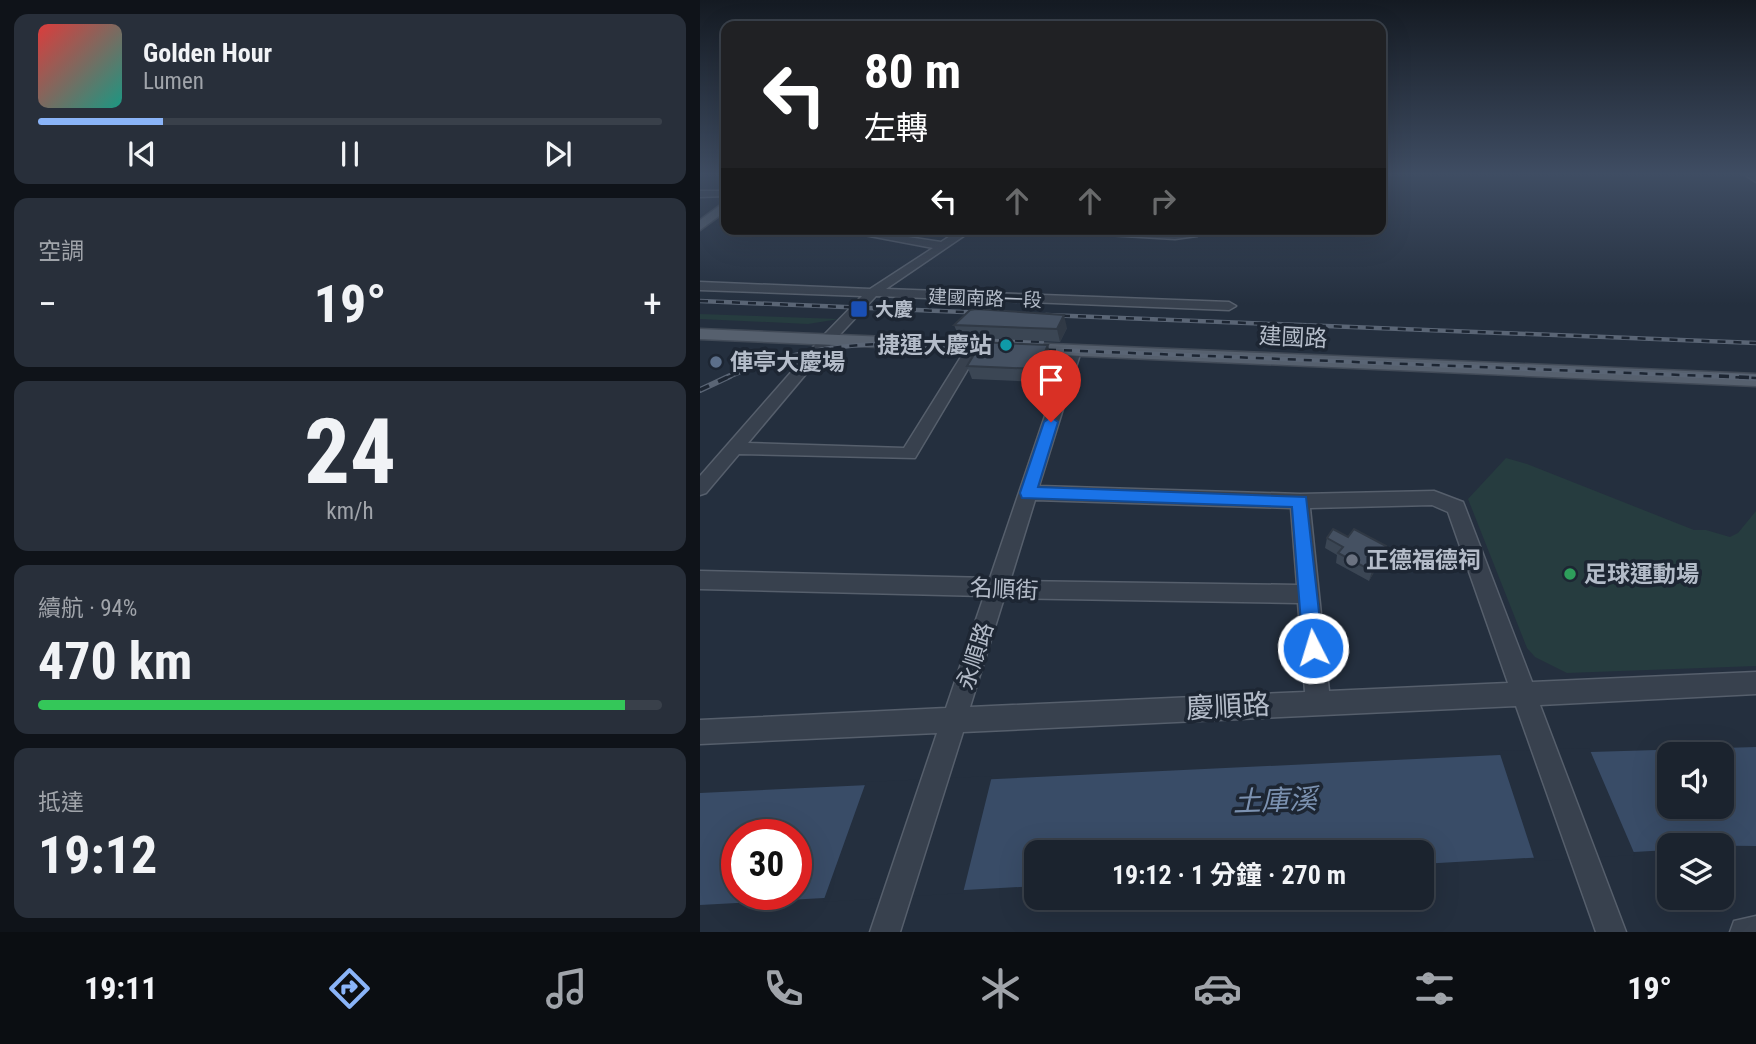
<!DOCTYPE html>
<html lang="zh-TW">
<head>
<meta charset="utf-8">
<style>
	:root { --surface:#1b232e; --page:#282f3a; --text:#f1f3f6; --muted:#a0a4aa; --line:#39404a; --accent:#8ab4f8 }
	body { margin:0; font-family:"Roboto Condensed","Noto Sans TC",sans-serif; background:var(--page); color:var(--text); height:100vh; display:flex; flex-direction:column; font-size:26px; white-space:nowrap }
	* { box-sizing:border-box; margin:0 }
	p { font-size:23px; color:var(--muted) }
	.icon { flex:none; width:38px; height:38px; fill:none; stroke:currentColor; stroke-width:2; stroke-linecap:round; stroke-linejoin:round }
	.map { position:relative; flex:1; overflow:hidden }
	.side { display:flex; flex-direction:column; gap:14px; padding:14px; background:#0f1319; width:700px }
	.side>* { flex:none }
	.banner { position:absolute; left:21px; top:21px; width:665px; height:214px; border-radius:14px; box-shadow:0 7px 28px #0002,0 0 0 2px var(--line); background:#202124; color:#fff; overflow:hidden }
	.fabs { position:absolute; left:957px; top:742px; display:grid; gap:14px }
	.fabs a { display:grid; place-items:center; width:77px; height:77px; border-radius:14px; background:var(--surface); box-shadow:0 7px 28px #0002,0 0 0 2px var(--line); font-size:35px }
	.speed { position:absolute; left:21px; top:819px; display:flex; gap:14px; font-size:35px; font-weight:700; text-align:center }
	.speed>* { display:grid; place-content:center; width:91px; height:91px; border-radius:50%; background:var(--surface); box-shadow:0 7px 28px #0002,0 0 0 2px var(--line); line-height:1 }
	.speed .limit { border:10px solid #d22; background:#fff; color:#111 }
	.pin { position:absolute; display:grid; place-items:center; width:60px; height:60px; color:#fff; margin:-72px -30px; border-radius:50% 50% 50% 0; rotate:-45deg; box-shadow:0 0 7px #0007 }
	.pin .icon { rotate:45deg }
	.me { position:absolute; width:77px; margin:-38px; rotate:355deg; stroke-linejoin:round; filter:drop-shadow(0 0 5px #0008) }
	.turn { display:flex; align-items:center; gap:24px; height:147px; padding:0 28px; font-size:32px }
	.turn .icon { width:91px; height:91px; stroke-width:2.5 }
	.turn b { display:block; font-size:49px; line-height:60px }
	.lanes { display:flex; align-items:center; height:66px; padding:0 28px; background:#0003; justify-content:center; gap:35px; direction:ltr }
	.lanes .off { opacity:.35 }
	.big { font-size:52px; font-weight:700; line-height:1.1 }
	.side .card { flex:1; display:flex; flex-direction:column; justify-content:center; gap:10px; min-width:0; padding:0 24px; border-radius:14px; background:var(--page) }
	.side .dial { align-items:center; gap:0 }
	.dial b { font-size:91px; line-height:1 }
	.song { display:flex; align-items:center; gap:21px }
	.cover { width:84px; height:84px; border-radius:10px; background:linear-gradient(135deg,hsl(0 70% 55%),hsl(170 70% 35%)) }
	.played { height:7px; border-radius:4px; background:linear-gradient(90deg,var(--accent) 20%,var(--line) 20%) }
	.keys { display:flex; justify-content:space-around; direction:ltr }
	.heat { display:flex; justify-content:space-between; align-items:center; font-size:38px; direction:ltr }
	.charge { height:10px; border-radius:5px; background:linear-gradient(90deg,#34c759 94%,var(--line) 0) }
	.trip { position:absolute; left:324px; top:840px; width:410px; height:70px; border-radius:14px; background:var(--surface); box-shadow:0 7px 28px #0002,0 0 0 2px var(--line); font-weight:700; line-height:70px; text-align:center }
	.tabs { display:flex; height:112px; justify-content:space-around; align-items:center; background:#0b0e12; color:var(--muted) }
	.tabs .icon { width:49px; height:49px }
	.tabs .selected { color:var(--accent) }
	.tabs b { font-size:32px; color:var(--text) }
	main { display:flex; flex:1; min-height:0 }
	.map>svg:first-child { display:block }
	.green { fill:#263c3f }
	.water { fill:#394c67; fill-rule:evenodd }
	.pier { fill:#242f3e }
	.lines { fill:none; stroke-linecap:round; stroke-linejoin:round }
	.minor-casing { stroke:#565f6c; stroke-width:3 }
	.major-casing { stroke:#414a57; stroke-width:3 }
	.minor { fill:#38414e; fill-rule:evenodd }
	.major { fill:#56606e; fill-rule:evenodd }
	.rail-far1-casing { stroke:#5a6575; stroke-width:4.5 }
	.rail-casing { stroke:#5a6575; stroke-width:6 }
	.rail-far1 { stroke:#1d2633; stroke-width:2.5; stroke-dasharray:8; stroke-linecap:butt }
	.rail { stroke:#1d2633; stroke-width:3.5; stroke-dasharray:10; stroke-linecap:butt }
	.wall { fill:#3b4654 }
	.shaded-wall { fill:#303945 }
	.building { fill:#455162; stroke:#303945; stroke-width:2 }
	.route { fill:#1a73e8; stroke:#114b97; stroke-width:2 }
	.transit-dot { fill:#1a4fb4; stroke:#1d2633; stroke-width:2.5 }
	.culture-dot { fill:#0f9aa8; stroke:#1d2633; stroke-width:2.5 }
	.service-dot { fill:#5c6f8a; stroke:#1d2633; stroke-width:2.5 }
	.worship-dot { fill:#6b7280; stroke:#1d2633; stroke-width:2.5 }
	.leisure-dot { fill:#2e9e5b; stroke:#1d2633; stroke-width:2.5 }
	.labels { text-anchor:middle; stroke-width:7; stroke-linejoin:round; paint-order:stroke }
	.far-street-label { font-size:19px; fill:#b4bcc9; stroke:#1d2633 }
	.far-poi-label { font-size:19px; font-weight:bold; fill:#b4bcc9; stroke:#1d2633; text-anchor:start }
	.street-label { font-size:23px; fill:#b4bcc9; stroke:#1d2633 }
	.poi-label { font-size:23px; font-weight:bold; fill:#b4bcc9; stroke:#1d2633; text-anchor:start }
	.near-street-label { font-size:28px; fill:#b4bcc9; stroke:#1d2633 }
	.near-water-label { font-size:28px; font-style:italic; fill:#7c92b1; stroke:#1d2633 }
</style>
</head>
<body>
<main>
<section class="side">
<div class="card">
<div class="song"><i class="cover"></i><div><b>Golden Hour</b><p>Lumen</p></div></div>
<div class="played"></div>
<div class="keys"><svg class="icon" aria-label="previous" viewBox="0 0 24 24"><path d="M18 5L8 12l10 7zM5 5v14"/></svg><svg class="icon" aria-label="pause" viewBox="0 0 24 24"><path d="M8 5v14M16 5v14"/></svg><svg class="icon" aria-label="next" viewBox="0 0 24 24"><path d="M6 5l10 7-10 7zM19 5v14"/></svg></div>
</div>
<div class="card"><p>空調</p>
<div class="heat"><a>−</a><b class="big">19°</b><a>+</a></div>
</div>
<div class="card dial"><b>24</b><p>km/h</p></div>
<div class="card"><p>續航 · 94%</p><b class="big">470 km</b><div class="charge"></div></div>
<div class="card"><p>抵達</p><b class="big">19:12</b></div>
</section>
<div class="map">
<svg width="1056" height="932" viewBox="0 0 1056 932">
	<rect width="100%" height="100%" fill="#242f3e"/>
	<path class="green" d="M0,314L139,319L108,324L0,319Z
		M806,458L827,464L994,530H1006L1030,537L1038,533L1056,511V666L867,673L835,657L827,648L768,499Z"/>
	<path class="water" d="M1056,747V846L970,845L969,850L721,864V852H336V886L0,905V793L821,754ZM970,754H1022V807H970ZM37,835H96V894H37Z"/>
	<path class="pier" d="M889,748L935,855L835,861L799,751Z
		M292,776L263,893L123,902L166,782Z"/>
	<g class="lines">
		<g class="minor-casing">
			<path id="minor" d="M1044,174H1055L1056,182Z
				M0,191H23L26,192V196L0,197Z
				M155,229L241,242L261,229H274L186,289L529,302L536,306L529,310L176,296L132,343L48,443L204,448L269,344H279L281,347L215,458L39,454L6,493L0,495V476L122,337L162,296L0,290V282L170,289L233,248L159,234L155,233Z
				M327,229H343L338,232Z
				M350,229L475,233L505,229L497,236L475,239L355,232Z
				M374,347L381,351L339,486L600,494L734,491L763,502L765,507L832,682L1056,672V694L840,705L926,932H896L816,706L263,732L200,932H170L237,733L0,744V720L246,708L284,596L0,589V571L290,578L367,351ZM335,500L591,508L597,585L310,581ZM732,505L748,512L808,683L629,691L610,508ZM304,598L598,603L605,692L270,707Z
				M1056,916V932H1030L1034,921Z"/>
		</g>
		<g class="major-casing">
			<path id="major" d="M26,201V211L0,230V220Z
				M0,329L1056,374V386L0,339Z"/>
		</g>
		<use href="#minor" class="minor"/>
		<use href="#major" class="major"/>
		<g class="rail-far1-casing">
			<path id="rail-far1" d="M0,301L287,313
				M346,315L1056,343
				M283,339L342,342
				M332,349L1056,378
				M26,378C120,337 193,342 293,347"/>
		</g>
		<g class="rail-casing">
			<path id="rail" d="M1019,376L1056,378
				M0,390L30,376"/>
		</g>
		<use href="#rail-far1" class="rail-far1"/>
		<use href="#rail" class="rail"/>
	</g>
	<path class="wall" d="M254,325L367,328L360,342L259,337Z
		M275,342L351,357L340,382L272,379L267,366L276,351L274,344Z
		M648,537L686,546L683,556L669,581L636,563L637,555L625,548L627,538Z"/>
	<path class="shaded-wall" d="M364,315L367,328L360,342L357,329Z
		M348,345L351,357L340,382L337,369Z
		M686,546L683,556L669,581L672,571Z"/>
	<path class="building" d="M276,309L364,315L357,329L254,325L270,310Z
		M275,342L348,345L337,369L267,366L280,345L274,344Z
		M633,529L648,537L654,529L686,546L672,571L638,553L643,547L627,538Z"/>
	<linearGradient id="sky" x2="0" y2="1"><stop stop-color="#141a22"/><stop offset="0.57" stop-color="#3f4d63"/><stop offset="1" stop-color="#3f4d63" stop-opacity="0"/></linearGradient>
	<rect width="1056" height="305" fill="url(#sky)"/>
	<path class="route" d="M351,417L358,422L338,487L606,497L623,648L620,655L613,658L606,655L603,648L592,507L322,498L320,493L344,422Z"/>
	<rect class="transit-dot" x="150" y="300" width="18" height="18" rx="3.5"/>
	<circle class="culture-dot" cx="306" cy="345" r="7"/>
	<circle class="service-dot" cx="16" cy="362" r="7"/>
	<circle class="worship-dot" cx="652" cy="560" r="7"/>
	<circle class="leisure-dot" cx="870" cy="574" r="7"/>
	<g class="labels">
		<g class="far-street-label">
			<text transform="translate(285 298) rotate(2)" y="7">建國南路一段</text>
		</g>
		<g class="far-poi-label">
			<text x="175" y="316">大慶</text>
		</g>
		<g class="street-label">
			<text transform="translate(593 337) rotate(3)" y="8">建國路</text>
			<text transform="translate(304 589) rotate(3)" y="8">名順街</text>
			<text transform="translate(275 656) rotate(-72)" y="8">永順路</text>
		</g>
		<g class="poi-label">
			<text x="292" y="353" text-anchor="end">捷運大慶站</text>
			<text x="30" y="370">俥亭大慶場</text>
			<text x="666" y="568">正德福德祠</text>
			<text x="884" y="582">足球運動場</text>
		</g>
		<g class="near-street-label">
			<text transform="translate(528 706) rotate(-3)" y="10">慶順路</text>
		</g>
		<g class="near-water-label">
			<text transform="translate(575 800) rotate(-2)" y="10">土庫溪</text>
		</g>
	</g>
</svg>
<div class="fabs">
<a><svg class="icon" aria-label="sound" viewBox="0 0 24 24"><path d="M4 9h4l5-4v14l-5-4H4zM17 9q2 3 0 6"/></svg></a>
<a><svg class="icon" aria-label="layers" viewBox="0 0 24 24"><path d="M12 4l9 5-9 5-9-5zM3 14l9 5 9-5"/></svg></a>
</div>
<div class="speed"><div class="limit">30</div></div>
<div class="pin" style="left:351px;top:422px;background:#d93025"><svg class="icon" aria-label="arrive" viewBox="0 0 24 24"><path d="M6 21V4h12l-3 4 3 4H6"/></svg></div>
<svg class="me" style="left:613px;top:648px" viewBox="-20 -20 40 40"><circle r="17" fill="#1a73e8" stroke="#fff" stroke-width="3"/><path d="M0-11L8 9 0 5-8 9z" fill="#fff"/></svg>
<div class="trip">19:12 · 1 分鐘 · 270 m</div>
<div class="banner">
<div class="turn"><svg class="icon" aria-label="left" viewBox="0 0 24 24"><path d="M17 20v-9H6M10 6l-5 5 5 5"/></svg><div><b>80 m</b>左轉</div></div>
<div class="lanes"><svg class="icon" aria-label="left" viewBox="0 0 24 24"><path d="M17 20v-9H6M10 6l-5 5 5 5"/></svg><svg class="icon off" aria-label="ahead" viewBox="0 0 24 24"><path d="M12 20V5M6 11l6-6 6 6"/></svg><svg class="icon off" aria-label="ahead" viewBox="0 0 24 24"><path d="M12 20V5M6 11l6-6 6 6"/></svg><svg class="icon off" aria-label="right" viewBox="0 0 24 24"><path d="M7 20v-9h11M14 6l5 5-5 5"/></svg></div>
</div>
</div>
</main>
<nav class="tabs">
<b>19:11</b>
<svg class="icon selected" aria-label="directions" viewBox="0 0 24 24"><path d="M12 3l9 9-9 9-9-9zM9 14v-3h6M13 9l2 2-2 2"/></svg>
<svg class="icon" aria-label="music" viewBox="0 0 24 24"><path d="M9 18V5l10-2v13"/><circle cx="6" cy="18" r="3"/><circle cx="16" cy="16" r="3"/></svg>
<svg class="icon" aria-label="phone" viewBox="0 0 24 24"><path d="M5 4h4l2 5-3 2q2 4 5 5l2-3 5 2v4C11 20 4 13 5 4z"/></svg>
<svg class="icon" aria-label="climate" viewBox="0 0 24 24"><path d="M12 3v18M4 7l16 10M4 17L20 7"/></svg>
<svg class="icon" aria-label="car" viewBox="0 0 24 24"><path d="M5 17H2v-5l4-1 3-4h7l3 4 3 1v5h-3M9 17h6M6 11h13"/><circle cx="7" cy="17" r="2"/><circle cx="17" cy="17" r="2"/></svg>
<svg class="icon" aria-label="filters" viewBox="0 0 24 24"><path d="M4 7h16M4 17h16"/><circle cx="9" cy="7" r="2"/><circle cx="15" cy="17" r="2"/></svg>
<b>19°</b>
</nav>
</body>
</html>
